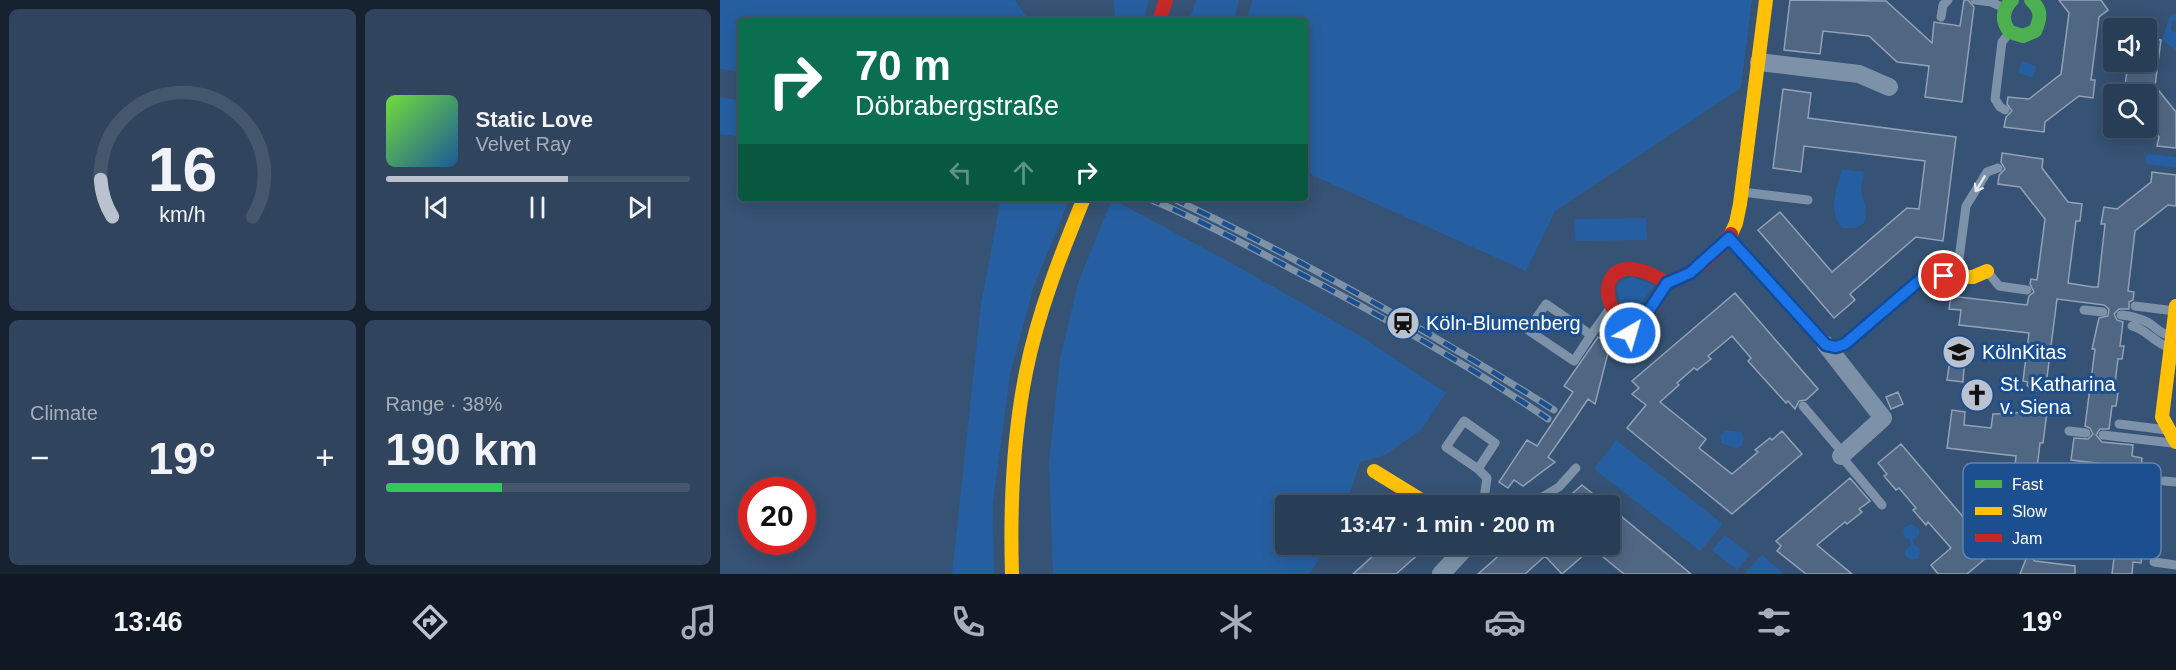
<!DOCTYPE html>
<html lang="en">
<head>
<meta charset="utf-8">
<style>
	:root { --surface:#283e57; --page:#30455d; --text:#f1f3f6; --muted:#a5aeba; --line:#44576d; --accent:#b9c2ce }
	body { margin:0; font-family:Helvetica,sans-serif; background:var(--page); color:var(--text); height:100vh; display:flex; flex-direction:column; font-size:22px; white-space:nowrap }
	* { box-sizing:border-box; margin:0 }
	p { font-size:20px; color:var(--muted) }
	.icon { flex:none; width:33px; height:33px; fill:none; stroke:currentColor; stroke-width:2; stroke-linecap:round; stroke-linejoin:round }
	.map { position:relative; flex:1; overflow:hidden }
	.sheet { display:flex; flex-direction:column; gap:9px; padding:9px; background:#162230; width:720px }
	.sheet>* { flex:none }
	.guide { position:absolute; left:18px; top:18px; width:570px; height:183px; border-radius:6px; box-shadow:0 3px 15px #0003,0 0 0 2px var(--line); background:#0b6e4f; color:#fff; overflow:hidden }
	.controls { position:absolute; left:1383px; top:18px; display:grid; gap:12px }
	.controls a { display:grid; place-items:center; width:54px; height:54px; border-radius:6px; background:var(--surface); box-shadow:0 3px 15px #0003,0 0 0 2px var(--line); font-size:30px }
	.speed { position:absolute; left:18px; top:477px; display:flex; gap:12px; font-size:30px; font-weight:700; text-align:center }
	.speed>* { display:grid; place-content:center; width:78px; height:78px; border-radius:50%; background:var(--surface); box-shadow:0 3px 15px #0003,0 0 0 2px var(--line); line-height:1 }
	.speed .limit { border:9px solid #d22; background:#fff; color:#111 }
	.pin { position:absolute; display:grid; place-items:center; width:51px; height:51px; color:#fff; margin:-26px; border:3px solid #fff; border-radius:50%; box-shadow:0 2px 6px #0007 }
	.me { position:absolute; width:66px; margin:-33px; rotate:38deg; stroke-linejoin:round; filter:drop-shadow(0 0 4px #0008) }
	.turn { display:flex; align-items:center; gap:21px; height:126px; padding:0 18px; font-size:27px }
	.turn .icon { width:78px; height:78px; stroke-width:2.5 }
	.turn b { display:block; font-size:42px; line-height:51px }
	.lanes { display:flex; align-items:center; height:57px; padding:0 18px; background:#0003; justify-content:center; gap:30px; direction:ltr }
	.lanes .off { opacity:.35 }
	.big { font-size:45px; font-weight:700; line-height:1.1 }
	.sheet .tile { flex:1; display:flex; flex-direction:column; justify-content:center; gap:9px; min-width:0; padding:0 21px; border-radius:9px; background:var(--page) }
	.sheet .dial { align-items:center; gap:0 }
	.dial svg { height:156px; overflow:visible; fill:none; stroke:var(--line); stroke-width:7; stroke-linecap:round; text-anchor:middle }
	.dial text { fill:var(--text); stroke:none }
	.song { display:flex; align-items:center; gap:18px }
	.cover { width:72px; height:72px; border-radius:9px; background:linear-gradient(135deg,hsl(100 70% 55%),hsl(210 70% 35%)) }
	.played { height:6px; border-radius:3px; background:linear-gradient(90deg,var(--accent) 60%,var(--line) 60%) }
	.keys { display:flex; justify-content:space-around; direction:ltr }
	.heat { display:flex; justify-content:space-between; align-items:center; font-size:33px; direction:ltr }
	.charge { height:9px; border-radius:4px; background:linear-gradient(90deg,#34c759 38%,var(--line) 0) }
	.sheet .tiles { flex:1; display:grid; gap:9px; grid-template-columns:repeat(2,1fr) }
	.trip { position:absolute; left:555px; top:495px; width:345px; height:60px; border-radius:6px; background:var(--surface); box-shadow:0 3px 15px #0003,0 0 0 2px var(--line); font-weight:700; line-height:60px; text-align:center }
	.menu { display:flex; height:96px; justify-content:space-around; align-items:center; background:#101923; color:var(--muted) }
	.menu .icon { width:42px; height:42px }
	.menu .on { color:var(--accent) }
	.menu b { font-size:27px; color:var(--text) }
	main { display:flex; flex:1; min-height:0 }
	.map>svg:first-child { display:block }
	.green { fill:#265fa1 }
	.building { fill:#506783; stroke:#92a2b6; stroke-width:1.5 }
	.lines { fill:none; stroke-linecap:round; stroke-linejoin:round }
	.lane { stroke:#7d92a8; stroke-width:9 }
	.street { stroke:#7d92a8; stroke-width:18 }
	.fast { stroke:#4caf50; stroke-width:14 }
	.slow { stroke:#ffc107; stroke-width:14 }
	.jam { stroke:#c62828; stroke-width:14 }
	.rail-casing { stroke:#7e92a7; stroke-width:7 }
	.rail { stroke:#1b4f8f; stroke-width:4.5; stroke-dasharray:14; stroke-linecap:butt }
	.oneway { stroke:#e5e9ee }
	.route-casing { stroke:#114b97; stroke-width:15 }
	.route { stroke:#1a73e8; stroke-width:10 }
	.labels { text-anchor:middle; stroke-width:6; stroke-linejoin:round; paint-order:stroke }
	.poi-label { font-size:20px; fill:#fff; stroke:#1b4f8f; text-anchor:start }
	.key { fill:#1b4f8f; stroke:#5f84b1; stroke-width:1.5 }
	.key-label { font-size:16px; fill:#fff }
</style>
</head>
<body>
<main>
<section class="sheet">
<div class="tiles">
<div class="tile dial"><svg viewBox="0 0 100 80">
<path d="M14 69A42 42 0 1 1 86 69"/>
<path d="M14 69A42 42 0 0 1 8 50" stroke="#b9c2ce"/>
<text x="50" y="56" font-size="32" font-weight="700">16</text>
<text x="50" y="72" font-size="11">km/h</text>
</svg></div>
<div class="tile">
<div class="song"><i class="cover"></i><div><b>Static Love</b><p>Velvet Ray</p></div></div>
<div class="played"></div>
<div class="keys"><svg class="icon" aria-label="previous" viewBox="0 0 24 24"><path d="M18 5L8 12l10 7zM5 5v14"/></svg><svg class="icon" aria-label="pause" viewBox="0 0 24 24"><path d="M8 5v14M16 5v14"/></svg><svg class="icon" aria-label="next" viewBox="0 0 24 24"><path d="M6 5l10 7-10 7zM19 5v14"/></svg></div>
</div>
<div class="tile"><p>Climate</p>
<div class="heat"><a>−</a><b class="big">19°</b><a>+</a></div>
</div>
<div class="tile"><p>Range · 38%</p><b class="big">190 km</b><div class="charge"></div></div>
</div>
</section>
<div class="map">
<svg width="1456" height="574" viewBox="0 0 1456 574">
	<rect width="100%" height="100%" fill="#365274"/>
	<path class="green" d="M0,0H295L309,21H21V72L0,69Z
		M394,0H429L423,21H395Z
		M476,0H519L514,21H469Z
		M532,0H1032L1021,88L835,211L806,271L585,172V21H527Z
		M1456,15V21L1452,20L1451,31L1456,32V50L1442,40L1450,16Z
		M1302,61L1316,66L1313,78L1298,73Z
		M0,97L21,101V137L0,134Z
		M1429,154L1456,157V168L1427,164L1425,158Z
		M1122,169L1144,172L1141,189L1146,211L1144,223L1136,228H1122C1107,212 1117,187 1122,169Z
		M281,198H350L314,286L290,374L273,502L274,574H232L261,304Z
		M392,199L515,265L644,338L726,393L701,430L665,455L640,462L626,505L566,506V544L609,545L589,574H333L329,463L340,358L358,283Z
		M926,218L927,240L855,241L854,219Z
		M912,277L934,285L917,310L900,306L897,286L902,280Z
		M1005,430L1021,432L1024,438L1021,447L1016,448L1001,443V435Z
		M896,440L1003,524L980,551L874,469Z
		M1192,524L1199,529V534L1193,540L1194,544L1200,549L1199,558L1191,560L1185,555V550L1191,545L1190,540L1185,538L1183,531L1185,527Z
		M1005,535L1030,555L1017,570L992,550Z
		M1042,555L1064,574H1024Z"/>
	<path class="building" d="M1070,0L1166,1L1212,43L1214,22L1240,26L1244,0H1248L1254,7L1242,102L1205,97L1209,66L1177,62L1149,36L1103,31L1100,54L1064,50Z
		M1339,0H1381L1388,10L1379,17L1371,80H1375L1373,98L1359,96L1325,122L1324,132L1284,127L1286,117L1292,111L1287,104L1288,97L1309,99L1341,74L1349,13Z
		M1426,38L1441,40L1435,86L1456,112V148L1437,146L1439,137L1426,121V94H1404L1408,62H1426Z
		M1063,89L1091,93L1088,118L1236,137L1223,241L1196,237L1130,294L1135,300L1114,318L1038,230L1060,212L1112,272L1187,208L1199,209L1205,161L1084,146L1081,172L1053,168Z
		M1282,153L1323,159L1322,168L1348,202L1362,204L1360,221H1356L1348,283L1373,287H1378L1385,224H1381L1384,207L1397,209L1431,182L1432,172L1456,175V206L1448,205L1415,231L1408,291L1414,292L1413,300L1409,302V309H1399L1394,314L1397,320L1403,322L1400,346H1404L1402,359H1398L1394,392L1398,393L1396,406H1392L1389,429H1380L1376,435L1382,442L1413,445L1412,456L1422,458L1421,468L1432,470L1421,563L1413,562L1412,574H1392L1397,534L1401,535L1409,467L1351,460L1354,438L1368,439L1373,434L1370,428L1365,426L1375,349H1372L1379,318L1388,316L1389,309L1384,305L1337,299L1325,393L1312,390L1307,385L1308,382L1303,381L1309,333L1239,325L1241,310L1229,309L1231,296L1307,305L1309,296L1314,292L1310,284L1311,279L1317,280L1325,219L1300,187L1278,184L1279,175L1285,169L1281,162Z
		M1015,293L1098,389L1086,400L1079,401L1075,409L1068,401L1066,403L1028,361L1031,358L1012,336L988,356L991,359L977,370L974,368L957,383L959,385L940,402L986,439L979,448L1012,474L1038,452L1035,450L1050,438L1052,440L1062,431L1082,454L1012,514L907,428L926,405L912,394L919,388L912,381Z
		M878,337L887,343L885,346L889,349L875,404L868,399L854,420L828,457L835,462L803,486L794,480L788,488L779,482L807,440L817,446L853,392L844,386Z
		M1229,366L1244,368L1243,382L1227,380Z
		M1178,392L1183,404L1171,409L1166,397Z
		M1323,409L1322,412H1327L1323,443H1320L1317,468L1295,466L1296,456L1227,448L1232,410L1245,412L1244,425L1271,428L1273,414L1295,413Z
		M1181,444L1273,552L1247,574H1218L1211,565L1231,548L1208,522L1206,525L1193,510L1196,508L1179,488L1176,490L1164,476L1167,474L1158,463Z
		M1130,478L1150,501L1139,509L1142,512L1127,524L1125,522L1097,545L1132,574H1086L1057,551L1061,546L1056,541Z
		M862,485L888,506H838Z
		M890,507L971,574H904L872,548L842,574L825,556L805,574H758L792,544H890Z
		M666,544H710L676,574H633Z
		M1308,554L1315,561L1355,566V574H1300Z"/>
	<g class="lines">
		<path class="lane" d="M1255,0L1271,2L1284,8
			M1221,17L1223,5L1228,0
			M1285,110L1280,107L1275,99L1282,42L1290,32
			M1022,192L1088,200
			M1267,271L1279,286L1307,290
			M1237,274L1246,206L1267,172L1278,168
			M1415,306L1455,311
			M1364,310L1383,312
			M1401,315C1412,316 1420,318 1429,323C1437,328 1440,334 1450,335
			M1412,326C1427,329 1432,342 1450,348
			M871,335L854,361L808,330L826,304L871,335L889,310L892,309
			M905,351L910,333L909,318
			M1083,406L1123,453
			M744,421L775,443L758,469L726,447Z
			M1399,424L1447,430
			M1349,431L1366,433
			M1383,435L1452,443
			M1121,456L1162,505
			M758,469L767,478L763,506
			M1444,481L1456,482
			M807,506L839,487L856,468
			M1434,562L1456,565"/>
		<path class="street" d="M1039,62L1139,74L1169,87
			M1106,345L1163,418L1121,456
			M721,574L749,544"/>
		<path class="fast" d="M1292,0C1282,10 1281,21 1290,32L1303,36L1315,31C1321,18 1322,10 1311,0"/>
		<path class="slow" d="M1011,234L1016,223L1020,204L1046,0
			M1009,238L1106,345L1116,347L1125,344L1201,279L1211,276L1253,277L1267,271
			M1456,306L1442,417L1456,442
			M654,471L711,506
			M292,574C290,508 293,437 306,372C318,312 341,254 364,198"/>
		<path class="jam" d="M439,21L446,0
			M947,283C865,232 879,339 924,315C937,308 937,290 949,282C955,277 963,277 970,272C985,263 1000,248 1011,234"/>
		<g class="rail-casing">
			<path id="rail" d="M427,198C478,219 527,245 575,271C662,316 747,364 828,419
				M452,198C584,261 711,332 834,410"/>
		</g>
		<use href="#rail" class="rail"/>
	</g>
	<defs><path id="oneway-shaft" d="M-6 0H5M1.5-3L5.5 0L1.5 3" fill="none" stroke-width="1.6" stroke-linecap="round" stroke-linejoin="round" transform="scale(1.5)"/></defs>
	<use class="oneway" href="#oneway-shaft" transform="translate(1260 184) rotate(121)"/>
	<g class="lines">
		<g class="route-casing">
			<path id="route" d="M910,333L909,318H916L928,312L947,283L970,273L1009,238L1106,345L1116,347L1125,344L1201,279L1211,276H1224"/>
		</g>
		<use href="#route" class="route"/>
	</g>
	<defs>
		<g id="station-disc" transform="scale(1.725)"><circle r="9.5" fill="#b9c2ce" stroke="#1b4f8f"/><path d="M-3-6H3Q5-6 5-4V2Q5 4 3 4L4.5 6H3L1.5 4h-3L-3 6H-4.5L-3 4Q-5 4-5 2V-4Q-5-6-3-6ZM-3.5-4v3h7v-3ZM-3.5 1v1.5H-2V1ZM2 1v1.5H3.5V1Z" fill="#111"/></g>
		<g id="school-disc" transform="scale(1.725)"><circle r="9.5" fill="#b9c2ce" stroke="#1b4f8f"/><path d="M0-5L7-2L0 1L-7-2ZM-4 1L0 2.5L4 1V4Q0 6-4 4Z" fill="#111"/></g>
		<g id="church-disc" transform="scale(1.725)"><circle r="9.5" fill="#b9c2ce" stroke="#1b4f8f"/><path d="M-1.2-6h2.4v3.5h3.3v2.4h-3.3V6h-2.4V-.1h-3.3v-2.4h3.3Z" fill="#111"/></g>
	</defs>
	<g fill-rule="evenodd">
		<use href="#station-disc" x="683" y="323"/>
		<use href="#school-disc" x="1239" y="352"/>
		<use href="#church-disc" x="1257" y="395"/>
	</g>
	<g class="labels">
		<g class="poi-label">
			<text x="706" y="330">Köln-Blumenberg</text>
			<text x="1262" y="359">KölnKitas</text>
			<text x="1280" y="391">St. Katharina<tspan x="1280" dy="23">v. Siena</tspan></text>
		</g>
	</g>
	<rect x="1243" y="463" width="198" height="96" rx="9" class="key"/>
	<rect x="1255" y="480" width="27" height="8" fill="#4caf50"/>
	<rect x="1255" y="507" width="27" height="8" fill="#ffc107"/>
	<rect x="1255" y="534" width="27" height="8" fill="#c62828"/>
	<g class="key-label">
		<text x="1292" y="490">Fast</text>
		<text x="1292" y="517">Slow</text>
		<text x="1292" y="544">Jam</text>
	</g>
</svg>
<div class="controls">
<a><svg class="icon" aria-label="sound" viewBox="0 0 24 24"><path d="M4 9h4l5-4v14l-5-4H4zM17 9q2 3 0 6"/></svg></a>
<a><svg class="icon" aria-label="search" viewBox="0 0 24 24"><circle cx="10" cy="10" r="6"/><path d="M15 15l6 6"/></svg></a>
</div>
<div class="speed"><div class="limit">20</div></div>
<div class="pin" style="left:1224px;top:276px;background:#d93025"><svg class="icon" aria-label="arrive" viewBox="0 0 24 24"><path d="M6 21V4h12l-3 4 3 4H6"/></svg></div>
<svg class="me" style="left:910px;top:333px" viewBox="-20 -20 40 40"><circle r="17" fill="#1a73e8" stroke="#fff" stroke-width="3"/><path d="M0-11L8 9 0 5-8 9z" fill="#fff"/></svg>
<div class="trip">13:47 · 1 min · 200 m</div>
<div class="guide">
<div class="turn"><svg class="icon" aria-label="right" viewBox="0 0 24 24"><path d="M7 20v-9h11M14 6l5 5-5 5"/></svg><div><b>70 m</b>Döbrabergstraße</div></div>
<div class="lanes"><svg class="icon off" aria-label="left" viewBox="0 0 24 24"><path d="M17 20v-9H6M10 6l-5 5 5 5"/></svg><svg class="icon off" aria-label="ahead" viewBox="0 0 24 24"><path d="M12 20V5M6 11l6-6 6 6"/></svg><svg class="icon" aria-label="right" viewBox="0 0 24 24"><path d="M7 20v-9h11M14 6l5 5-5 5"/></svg></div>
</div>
</div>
</main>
<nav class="menu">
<b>13:46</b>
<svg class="icon on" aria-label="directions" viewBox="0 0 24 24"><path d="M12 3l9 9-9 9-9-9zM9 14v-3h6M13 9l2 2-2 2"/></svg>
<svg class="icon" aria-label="music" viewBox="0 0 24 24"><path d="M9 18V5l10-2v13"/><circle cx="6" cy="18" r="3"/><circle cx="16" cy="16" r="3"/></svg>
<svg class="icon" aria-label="phone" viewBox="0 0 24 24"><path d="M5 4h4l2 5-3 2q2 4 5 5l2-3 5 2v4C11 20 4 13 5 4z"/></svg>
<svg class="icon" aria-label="climate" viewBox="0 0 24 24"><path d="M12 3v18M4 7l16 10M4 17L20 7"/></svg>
<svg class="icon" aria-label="car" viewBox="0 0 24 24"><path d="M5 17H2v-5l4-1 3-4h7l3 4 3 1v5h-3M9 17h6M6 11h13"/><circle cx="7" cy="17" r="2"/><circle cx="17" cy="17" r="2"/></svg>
<svg class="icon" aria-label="filters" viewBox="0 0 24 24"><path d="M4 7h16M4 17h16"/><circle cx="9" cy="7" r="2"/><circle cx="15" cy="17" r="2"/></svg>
<b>19°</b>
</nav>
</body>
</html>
